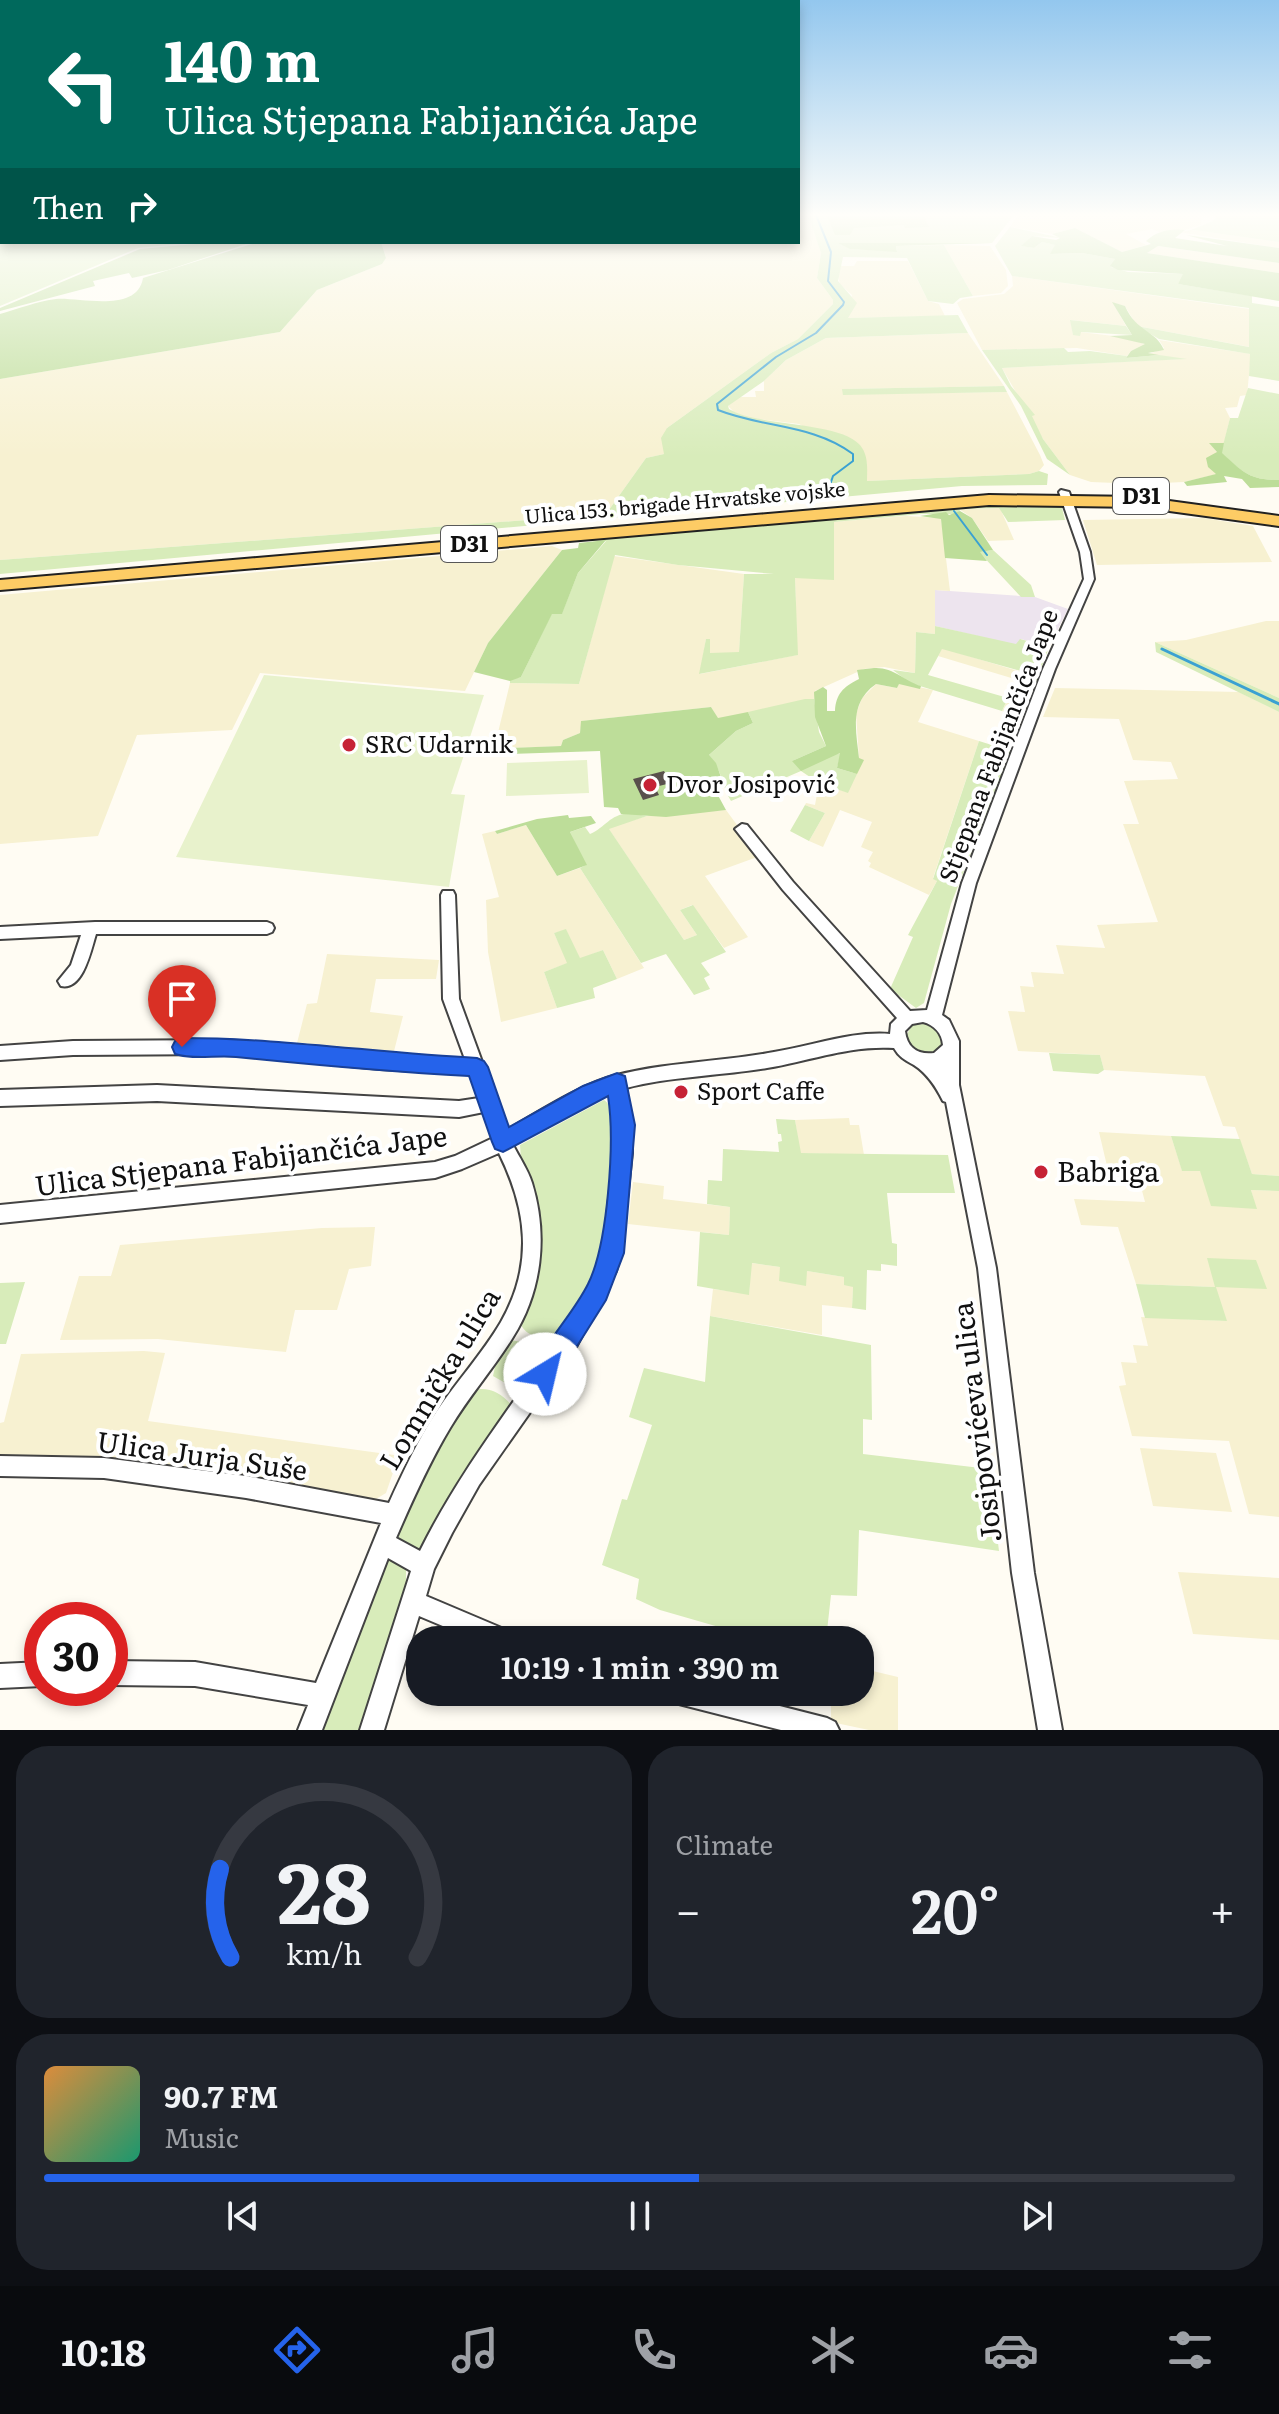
<!DOCTYPE html>
<html lang="en">
<head>
<meta charset="utf-8">
<style>
	:root { --surface:#171b24; --page:#20242c; --text:#f1f3f6; --muted:#9ea1a6; --line:#363941; --accent:#2563eb }
	body { margin:0; font-family:Literata,serif; background:var(--page); color:var(--text); height:100vh; display:flex; flex-direction:column; font-size:30px; white-space:nowrap }
	* { box-sizing:border-box; margin:0 }
	p { font-size:26px; color:var(--muted) }
	.icon { flex:none; width:44px; height:44px; fill:none; stroke:currentColor; stroke-width:2; stroke-linecap:round; stroke-linejoin:round }
	.map { position:relative; height:1730px; overflow:hidden }
	.drawer { display:flex; flex-direction:column; gap:16px; padding:16px; background:#0d0f14; flex:1 }
	.drawer>* { flex:none }
	.hud { position:absolute; left:0px; top:0px; width:800px; height:244px; box-shadow:0 4px 12px #0003; background:#00695c; color:#fff; overflow:hidden }
	.speed { position:absolute; left:24px; top:1602px; display:flex; gap:16px; font-size:40px; font-weight:700; text-align:center }
	.speed>* { display:grid; place-content:center; width:104px; height:104px; border-radius:50%; background:var(--surface); box-shadow:0 4px 12px #0003; line-height:1 }
	.speed .limit { border:12px solid #d22; background:#fff; color:#111 }
	.pin { position:absolute; display:grid; place-items:center; width:68px; height:68px; color:#fff; margin:-82px -34px; border-radius:50% 50% 50% 0; rotate:-45deg; box-shadow:0 0 8px #0007 }
	.pin .icon { rotate:45deg }
	.me { position:absolute; width:88px; margin:-44px; rotate:36deg; stroke-linejoin:round; filter:drop-shadow(0 0 6px #0008) }
	.turn { display:flex; align-items:center; gap:28px; height:168px; padding:0 32px; font-size:36px }
	.turn .icon { width:104px; height:104px; stroke-width:2.5 }
	.turn b { display:block; font-size:56px; line-height:68px }
	.then { display:flex; align-items:center; height:76px; padding:0 32px; background:#0003; gap:16px; font-size:30px }
	.big { font-size:60px; font-weight:600; line-height:1.1 }
	.drawer .card { flex:1; display:flex; flex-direction:column; justify-content:center; gap:12px; min-width:0; padding:0 28px; border-radius:32px; background:var(--page) }
	.drawer .dial { align-items:center; gap:0 }
	.dial svg { height:208px; overflow:visible; fill:none; stroke:var(--line); stroke-width:7; stroke-linecap:round; text-anchor:middle }
	.dial text { fill:var(--text); stroke:none }
	.song { display:flex; align-items:center; gap:24px }
	.cover { width:96px; height:96px; border-radius:12px; background:linear-gradient(135deg,hsl(30 70% 55%),hsl(160 70% 35%)) }
	.played { height:8px; border-radius:4px; background:linear-gradient(90deg,var(--accent) 55%,var(--line) 55%) }
	.keys { display:flex; justify-content:space-around; direction:ltr }
	.heat { display:flex; justify-content:space-between; align-items:center; font-size:44px; direction:ltr }
	.drawer .tiles { flex:1; display:grid; gap:16px; grid-template-columns:1fr 1fr }
	.card:last-child { grid-column:span 2 }
	.trip { position:absolute; left:406px; top:1626px; width:468px; height:80px; border-radius:32px; background:var(--surface); box-shadow:0 4px 12px #0003; font-weight:600; line-height:80px; text-align:center }
	.tabs { display:flex; height:128px; justify-content:space-around; align-items:center; background:#090b0e; color:var(--muted) }
	.tabs .icon { width:56px; height:56px }
	.tabs .current { color:var(--accent) }
	.tabs b { font-size:36px; color:var(--text) }
	.map>svg:first-child { display:block }
	.industrial { fill:#ede4ee }
	.farmland { fill:#f7f1d1 }
	.green { fill:#d8ecba }
	.forest { fill:#bddd99 }
	.pitch { fill:#e8f2cc }
	.lines { fill:none; stroke-linecap:round; stroke-linejoin:round }
	.stream-far1 { stroke:#3aa1d2; stroke-width:2 }
	.stream { stroke:#3aa1d2; stroke-width:3 }
	.building { fill:#59504c }
	.minor-casing { stroke:#434343; stroke-width:4 }
	.primary-casing { stroke:#212121; stroke-width:4 }
	.minor { fill:#fff; fill-rule:evenodd }
	.primary { fill:#fdcc65; fill-rule:evenodd }
	.route { fill:#2563eb; stroke:#184099; stroke-width:2 }
	.poi-dot { fill:#c62236; stroke:#fff; stroke-width:3 }
	.labels { text-anchor:middle; stroke-width:8; stroke-linejoin:round; paint-order:stroke }
	.far-street-label { font-size:20px; fill:#101010; stroke:#fff }
	.shield { fill:#fff; stroke:#585858; stroke-width:2 }
	.shield-label { font-size:22px; font-weight:bold; fill:#101010 }
	.poi-label { font-size:24px; fill:#101010; stroke:#fff; text-anchor:start }
	.street-label { font-size:24px; fill:#101010; stroke:#fff }
	.near-street-label { font-size:28px; fill:#101010; stroke:#fff }
	.near-poi-label { font-size:28px; fill:#101010; stroke:#fff; text-anchor:start }
</style>
</head>
<body>
<div class="map">
<svg width="1279" height="1730" viewBox="0 0 1279 1730">
	<rect width="100%" height="100%" fill="#fffcf3"/>
	<path class="industrial" d="M935,590L1035,597L1068,609L1049,647L1021,639L1016,645L935,626Z"/>
	<path class="farmland" d="M798,215H808L821,253L817,278L833,300V304L798,339L771,353L667,428L664,454L646,458L606,514L0,560V379L280,332L317,290L382,264L386,257L381,242H798Z
		M1018,215H1199L1197,216L1202,219L1201,225L1185,230L1159,232L1152,229L1126,234L1146,245L1122,252L1075,228L1052,234L1010,227Z
		M1193,230L1279,242V248L1179,232Z
		M944,245L990,246L1006,270L1008,286L1001,293L973,296Z
		M1157,246L1279,263V273L1147,253Z
		M857,261H908L928,301L939,304L945,316L847,318L852,295L840,284L838,276L841,266H854Z
		M1012,276L1250,309V347L1137,326L1125,306L1113,303L1126,326L1071,320L1073,334L1080,332L1130,338L1146,345L1131,351L1127,356L1077,348L982,350L957,303L963,299L1004,294L1013,286Z
		M968,333L1004,386L843,389V394L1007,392L1040,455L1044,465L1039,471L1029,474L867,481V463L799,424L750,418L734,412L728,406L738,397H756L755,391H764V381L786,360L826,338Z
		M1159,340L1251,354L1247,395L1240,396L1237,407L1225,408L1230,418L1224,443H1210L1217,452V474L1184,482L1140,484L1091,482L1070,475L1043,439L1002,368L1181,359L1149,354L1164,348Z
		M1000,508L1014,540L988,541L972,518L959,509Z
		M906,516L941,518L950,591L935,590V634L916,632L915,673L884,667L864,669L815,691L814,699L718,719L711,707L582,721L580,733L563,740L561,746L494,749L510,683L579,684L614,556L744,574L739,653H709L706,639L700,674L797,655L795,577L834,522Z
		M1204,518L1253,526L1272,562L1097,565L1083,520Z
		M552,546L562,550L488,643L465,691L260,673L232,730L137,735L98,836L0,844V595Z
		M1266,621H1279V698L1155,642L1186,640Z
		M942,648L1021,672L1018,680L938,656Z
		M899,683L933,690L918,722L979,741L933,878L937,881L929,895L869,867L871,863L868,861L873,852L861,847L872,822L840,810L823,847L809,841L825,813L805,805L806,803L815,805L819,783L847,792L859,758L856,714L862,698L876,684L897,688Z
		M1015,684L1034,689L1014,743L997,741L1008,713L1002,711Z
		M1055,688L1239,692L1279,712V1176L1252,1174L1235,1127L1223,1126L1205,1076L1104,1070L1100,1055L1018,1051L1008,1011L1025,1012L1020,986L1034,987L1031,972L1064,974L1056,945L1105,948L1097,925L1158,922L1123,824H1139L1124,781L1178,779L1171,762L1133,760L1119,719L1043,717Z
		M726,810L760,856L705,876L748,937L724,948L692,905L680,910L697,935L684,940L608,828L647,816Z
		M526,825L557,876L580,868L644,968L617,979L603,950L580,959L566,930L554,933L568,963L544,972L557,1008L501,1022L488,952L486,900L499,897L482,834L495,831L497,834Z
		M327,954L439,960L436,979H376L370,1012L403,1016L393,1055L296,1047L307,1004L317,1003Z
		M849,1118L850,1125H859L864,1155L800,1153L795,1120Z
		M1099,1132L1171,1136L1182,1170L1200,1171L1256,1209L1251,1190L1279,1191V1517L1249,1514L1229,1441L1132,1436L1119,1386L1126,1385L1121,1362L1137,1363L1133,1345L1148,1346L1141,1317L1226,1321L1215,1287L1136,1284L1118,1227L1081,1225L1074,1199L1145,1202L1136,1168L1107,1166Z
		M633,1182L664,1186L663,1199L730,1207L729,1235L628,1224Z
		M375,1227L371,1266L349,1269L337,1310H295L286,1352L158,1339L60,1340L79,1276H111L120,1245L322,1228Z
		M751,1263L780,1267V1281L807,1271L844,1277L853,1287L852,1308L822,1305V1335L710,1316L713,1289L749,1294Z
		M144,1351L165,1353L148,1421L394,1455L398,1458L386,1493L376,1499L253,1480L0,1460V1423L4,1422L21,1354Z
		M1140,1448L1216,1453L1232,1512L1153,1506Z
		M1178,1572L1279,1578V1640L1193,1634Z
		M860,1668L898,1677V1730H869L831,1722V1692H860Z"/>
	<path class="green" d="M0,215L2,242H196L138,248L0,306Z
		M808,215H1014L992,243L849,246L851,249L897,251L896,246L944,245L973,296L960,298L953,304L928,301L907,258L843,257L838,281L857,303L848,318L958,315L968,333L826,338L786,360L764,381L728,406L729,409C758,427 839,421 860,445C869,456 867,469 867,481L1029,474L1039,471L1048,474L1047,485L962,486L0,574V560L606,514L646,458L664,454L661,438L667,428L771,353L798,339L833,304V300L817,278L821,253Z
		M1218,215H1279V242L1193,230L1186,232L1213,221Z
		M1010,227L1062,238L1032,236L1022,246L1034,248L1042,242L1056,245L1051,254L1082,253L1115,259L1111,267L1128,272L1185,274L1178,284L1252,296V303L1279,307V381L1249,376L1250,354L1159,339L1137,326L1249,347V308L1012,276L995,246Z
		M1070,320L1126,326L1132,335L1081,332L1080,336L1073,335Z
		M1064,348L1068,352L1090,351L1127,356L1126,358L1159,355L1187,359L1002,368L1011,386L1035,415L1032,416L1043,439L1070,475L1047,459L1021,406L982,350Z
		M1004,386L1007,392L843,395L842,389Z
		M1248,388L1279,394V480C1249,480 1243,472 1221,453L1230,418H1238Z
		M1051,505L1062,508L1065,520L1008,522L999,508L960,509L959,514H922L834,522V580L795,578L798,655L699,674L706,639H710V653L739,652L744,574H774L678,565L615,555L579,684L510,683V679L521,677L552,613H562L578,573L606,541H579L959,508Z
		M993,550L1031,585L1035,597H1021L979,552Z
		M935,626L1016,644L1020,639L1049,647L1035,685L1018,680L1021,671L942,649L928,675L1008,698L1002,711L910,683L893,670L915,673L916,632L935,634Z
		M1155,642L1279,698V712L1156,652Z
		M805,699H814L819,732L826,746L792,761L841,753L837,768L857,774L848,793L819,783L801,771L731,801C721,785 723,769 708,756L736,731L753,723L748,712Z
		M979,741L1011,751L951,904L924,1003L916,1008L890,989L913,937L908,935L937,881L933,879Z
		M805,805L825,813L809,841L790,831Z
		M629,813L647,816L609,829L684,940L697,935L680,910L693,905L726,952L701,963L710,975L704,978L710,989L694,995L666,954L641,963L580,868L586,865L570,832L585,827L590,834C606,827 609,815 629,813Z
		M566,929L580,958L603,950L617,979L593,988L595,998L557,1008L544,972L567,963L554,933Z
		M924,1024C935,1027 944,1035 941,1047L929,1055L913,1051L905,1038L912,1025Z
		M1049,1053L1100,1055L1104,1070L1098,1074L1053,1071Z
		M604,1100C629,1116 610,1241 601,1268C593,1292 574,1316 561,1338C544,1340 523,1338 519,1319L530,1290L520,1145Z
		M776,1119L795,1120L801,1153L948,1155L955,1193H887L892,1243L897,1244V1266L881,1264V1271L867,1270L866,1310L852,1308L853,1287L844,1285V1277L807,1271L806,1286L779,1281L780,1267L752,1263L749,1295L697,1286L700,1232L729,1235L730,1207L707,1204L708,1180L722,1181L723,1149L779,1152L778,1142L782,1141L781,1134H778Z
		M1171,1136L1240,1139L1252,1174L1279,1176V1191L1251,1190L1257,1209L1211,1206L1200,1171H1182Z
		M1207,1258L1256,1260L1267,1289L1216,1287L1227,1321L1145,1318L1136,1284L1215,1287Z
		M25,1282L6,1344H0V1283Z
		M710,1316L871,1345L872,1420L863,1419V1454L989,1469L999,1551L859,1530L857,1596L831,1595L826,1640H764L660,1610L636,1599L639,1579L602,1565L622,1499L627,1500L652,1425L629,1417L644,1368L705,1382Z
		M510,1340L528,1343L544,1352L546,1359L524,1394L493,1376L498,1353Z
		M479,1389C495,1388 505,1397 515,1409L422,1549L414,1553L401,1545C386,1516 455,1410 479,1389Z
		M390,1559L397,1561L406,1570V1595L362,1730H318L382,1562Z"/>
	<path class="forest" d="M923,215L929,227L905,228L904,225L854,228L850,235H835L827,216Z
		M1075,228L1122,252L1151,244L1146,241C1157,231 1170,228 1185,230L1175,238L1227,246L1186,235L1279,248V263L1158,246L1147,253L1279,273V301L1178,284L1183,274L1118,270L1110,266L1115,259L1082,253L1050,254L1055,245L1042,242L1034,248L1021,246L1032,236L1056,240L1060,238L1052,234Z
		M217,242H252L168,270L132,278L129,273L93,281L95,286L0,311V308L140,249Z
		M258,242H381L386,258L382,264L317,290L280,332L0,379V314C18,309 38,301 56,299C79,297 137,314 143,278Z
		M838,243H992L896,246L897,252L850,249Z
		M1112,302L1125,306C1136,332 1156,330 1164,350L1148,353L1159,355L1126,358L1131,351L1145,344L1110,336L1132,335Z
		M1209,443H1224L1222,453C1243,472 1249,480 1279,480V487L1250,488L1242,479L1224,476L1227,482L1187,486L1184,482L1216,474L1208,467L1206,458L1217,452Z
		M960,511L972,518L993,550L980,552L987,561L945,558L941,519L920,516L946,512L949,515Z
		M606,540L578,573L562,614H552L521,677L510,681L474,672L488,643L562,550L578,548L579,543Z
		M874,668C894,667 902,680 921,686L920,689L899,684L897,688L876,684C849,703 856,730 859,758L864,760L857,774L837,768L840,753L801,771L792,761L826,746L815,717L814,692L823,687L827,690V711H835C836,694 843,687 859,679L857,670Z
		M711,707L718,718L748,712L753,723L736,731L709,755L716,763L722,780L714,788L726,810L666,817L621,814L618,808L604,807L600,751L510,754V748L561,746L563,740L580,733L581,721Z
		M568,815L569,818L591,816L596,823L570,832L587,865L557,876L526,825L497,834L495,831L537,819Z"/>
	<path class="pitch" d="M264,675L484,695L451,794L465,795L449,887L176,857Z
		M587,760L589,793L506,796L507,763Z"/>
	<g class="lines">
		<path class="stream-far1" d="M816,215L831,252L828,281L844,302L843,305L816,333L776,357L717,404L718,410C763,428 813,424 853,454V461L833,476L830,485
			M954,511L987,555"/>
		<path class="stream" d="M1162,649L1279,704"/>
	</g>
	<path class="building" d="M664,771L671,783L655,787L659,795L643,800L633,779Z"/>
	<g class="lines">
		<g class="minor-casing">
			<path id="minor" d="M1061,490L1069,492L1090,552L1094,579L1055,669L976,883L942,1015L949,1020L959,1041V1085L996,1268L1034,1573L1062,1730H1038L1012,1573L978,1268L946,1102L943,1101C936,1087 928,1074 914,1065C905,1060 899,1057 894,1048C850,1045 809,1061 767,1068C720,1076 672,1076 626,1088L632,1125V1153L621,1253L616,1271L576,1347L479,1485L452,1533L434,1569L426,1596L511,1632L514,1640H476L419,1616L384,1730H360L411,1571L388,1558L322,1730H298L308,1705L195,1686L110,1685V1661L195,1662L316,1683L381,1523L246,1498L104,1478L0,1476V1456L104,1458L246,1476L389,1503C403,1472 418,1440 437,1411C457,1381 483,1353 501,1322C534,1264 527,1210 499,1153L462,1169L435,1178L0,1223V1205L435,1162L455,1156L493,1138L484,1112L459,1117L157,1101L0,1106V1090L157,1085L459,1101L479,1098L470,1074L380,1069L226,1054L73,1055L0,1060V1046L73,1041L226,1040L380,1055L465,1059L443,999L441,895L443,891H453L455,895L459,999L507,1130C538,1112 583,1083 617,1075C668,1062 722,1062 774,1052C812,1046 851,1031 890,1034L891,1024L897,1018L783,890L735,829L742,824L747,825L793,882L910,1011L927,1010L962,883L1043,669L1084,579L1080,552L1059,492ZM923,1022C934,1025 942,1033 943,1045L934,1053C918,1055 907,1048 905,1031L912,1024ZM610,1093L616,1125L614,1153L603,1253C590,1298 552,1347 525,1385C487,1439 449,1492 420,1551L396,1538C412,1501 429,1463 450,1428C469,1396 494,1368 513,1337C542,1291 548,1235 532,1183C528,1170 519,1157 513,1145L579,1107Z
				M95,922H267L272,924L274,928L272,932L267,934H96C91,950 83,991 61,986L58,981L71,965L81,935L0,939V927Z
				M42,1662V1686L0,1688V1664Z
				M667,1692H725L827,1718L835,1722L839,1730H781L679,1704L671,1700Z"/>
		</g>
		<g class="primary-casing">
			<path id="primary" d="M989,495L1140,497L1279,516V526L1140,507L989,505L0,590V580Z"/>
		</g>
		<use href="#minor" class="minor"/>
		<use href="#primary" class="primary"/>
	</g>
	<linearGradient id="sky" x2="0" y2="1"><stop stop-color="#93c7ee"/><stop offset="0.47" stop-color="#fffefa"/><stop offset="1" stop-color="#fffefa" stop-opacity="0"/></linearGradient>
	<rect width="1279" height="457" fill="url(#sky)"/>
	<path class="route" d="M182,1038C280,1038 379,1053 477,1058L484,1061L488,1067L509,1127L583,1086L617,1073L625,1076L635,1125L624,1253L606,1300L554,1383L545,1386L536,1383L532,1374C545,1341 572,1316 588,1284C608,1244 615,1141 608,1096L503,1152L495,1149L492,1142L469,1076C391,1072 314,1065 236,1057C216,1055 193,1060 175,1054L172,1047L175,1041Z"/>
	<g class="poi-dot">
		<circle cx="349" cy="745" r="8"/>
		<circle cx="650" cy="785" r="8"/>
		<circle cx="681" cy="1092" r="8"/>
		<circle cx="1041" cy="1172" r="8"/>
	</g>
	<g class="labels">
		<g class="far-street-label">
			<text transform="translate(685 503) rotate(-5)" y="7">Ulica 153. brigade Hrvatske vojske</text>
		</g>
		<g class="shield">
			<rect x="1113" y="478" width="56" height="36" rx="6"/>
			<rect x="441" y="526" width="56" height="36" rx="6"/>
		</g>
		<g class="shield-label">
			<text x="1141" y="504">D31</text>
			<text x="469" y="552">D31</text>
		</g>
		<g class="poi-label">
			<text x="365" y="753">SRC Udarnik</text>
			<text x="666" y="793">Dvor Josipović</text>
			<text x="697" y="1100">Sport Caffe</text>
		</g>
		<g class="street-label">
			<text transform="translate(999 746) rotate(-69)" y="8">Stjepana Fabijančića Jape</text>
		</g>
		<g class="near-street-label">
			<text transform="translate(241 1161) rotate(-7)" y="10">Ulica Stjepana Fabijančića Jape</text>
			<text transform="translate(440 1379) rotate(-59)" y="10">Lomnička ulica</text>
			<text transform="translate(977 1422) rotate(-97)" y="10">Josipovićeva ulica</text>
			<text transform="translate(202 1456) rotate(8)" y="10">Ulica Jurja Suše</text>
		</g>
		<g class="near-poi-label">
			<text x="1057" y="1182">Babriga</text>
		</g>
	</g>
</svg>
<div class="speed"><div class="limit">30</div></div>
<div class="pin" style="left:182px;top:1047px;background:#d93025"><svg class="icon" aria-label="arrive" viewBox="0 0 24 24"><path d="M6 21V4h12l-3 4 3 4H6"/></svg></div>
<svg class="me" style="left:545px;top:1374px" viewBox="-20 -20 40 40"><circle r="19" fill="#fff"/><path d="M0-13L10 11 0 6-10 11z" fill="#2563eb"/></svg>
<div class="trip">10:19 · 1 min · 390 m</div>
<div class="hud">
<div class="turn"><svg class="icon" aria-label="left" viewBox="0 0 24 24"><path d="M17 20v-9H6M10 6l-5 5 5 5"/></svg><div><b>140 m</b>Ulica Stjepana Fabijančića Jape</div></div>
<div class="then">Then<svg class="icon" aria-label="right" viewBox="0 0 24 24"><path d="M7 20v-9h11M14 6l5 5-5 5"/></svg></div>
</div>
</div>
<section class="drawer">
<div class="tiles">
<div class="card dial"><svg viewBox="0 0 100 80">
<path d="M14 69A42 42 0 1 1 86 69"/>
<path d="M14 69A42 42 0 0 1 10 35" stroke="#2563eb"/>
<text x="50" y="56" font-size="32" font-weight="700">28</text>
<text x="50" y="72" font-size="11">km/h</text>
</svg></div>
<div class="card"><p>Climate</p>
<div class="heat"><a>−</a><b class="big">20°</b><a>+</a></div>
</div>
<div class="card">
<div class="song"><i class="cover"></i><div><b>90.7 FM</b><p>Music</p></div></div>
<div class="played"></div>
<div class="keys"><svg class="icon" aria-label="previous" viewBox="0 0 24 24"><path d="M18 5L8 12l10 7zM5 5v14"/></svg><svg class="icon" aria-label="pause" viewBox="0 0 24 24"><path d="M8 5v14M16 5v14"/></svg><svg class="icon" aria-label="next" viewBox="0 0 24 24"><path d="M6 5l10 7-10 7zM19 5v14"/></svg></div>
</div>
</div>
</section>
<nav class="tabs">
<b>10:18</b>
<svg class="icon current" aria-label="directions" viewBox="0 0 24 24"><path d="M12 3l9 9-9 9-9-9zM9 14v-3h6M13 9l2 2-2 2"/></svg>
<svg class="icon" aria-label="music" viewBox="0 0 24 24"><path d="M9 18V5l10-2v13"/><circle cx="6" cy="18" r="3"/><circle cx="16" cy="16" r="3"/></svg>
<svg class="icon" aria-label="phone" viewBox="0 0 24 24"><path d="M5 4h4l2 5-3 2q2 4 5 5l2-3 5 2v4C11 20 4 13 5 4z"/></svg>
<svg class="icon" aria-label="climate" viewBox="0 0 24 24"><path d="M12 3v18M4 7l16 10M4 17L20 7"/></svg>
<svg class="icon" aria-label="car" viewBox="0 0 24 24"><path d="M5 17H2v-5l4-1 3-4h7l3 4 3 1v5h-3M9 17h6M6 11h13"/><circle cx="7" cy="17" r="2"/><circle cx="17" cy="17" r="2"/></svg>
<svg class="icon" aria-label="filters" viewBox="0 0 24 24"><path d="M4 7h16M4 17h16"/><circle cx="9" cy="7" r="2"/><circle cx="15" cy="17" r="2"/></svg>
</nav>
</body>
</html>
